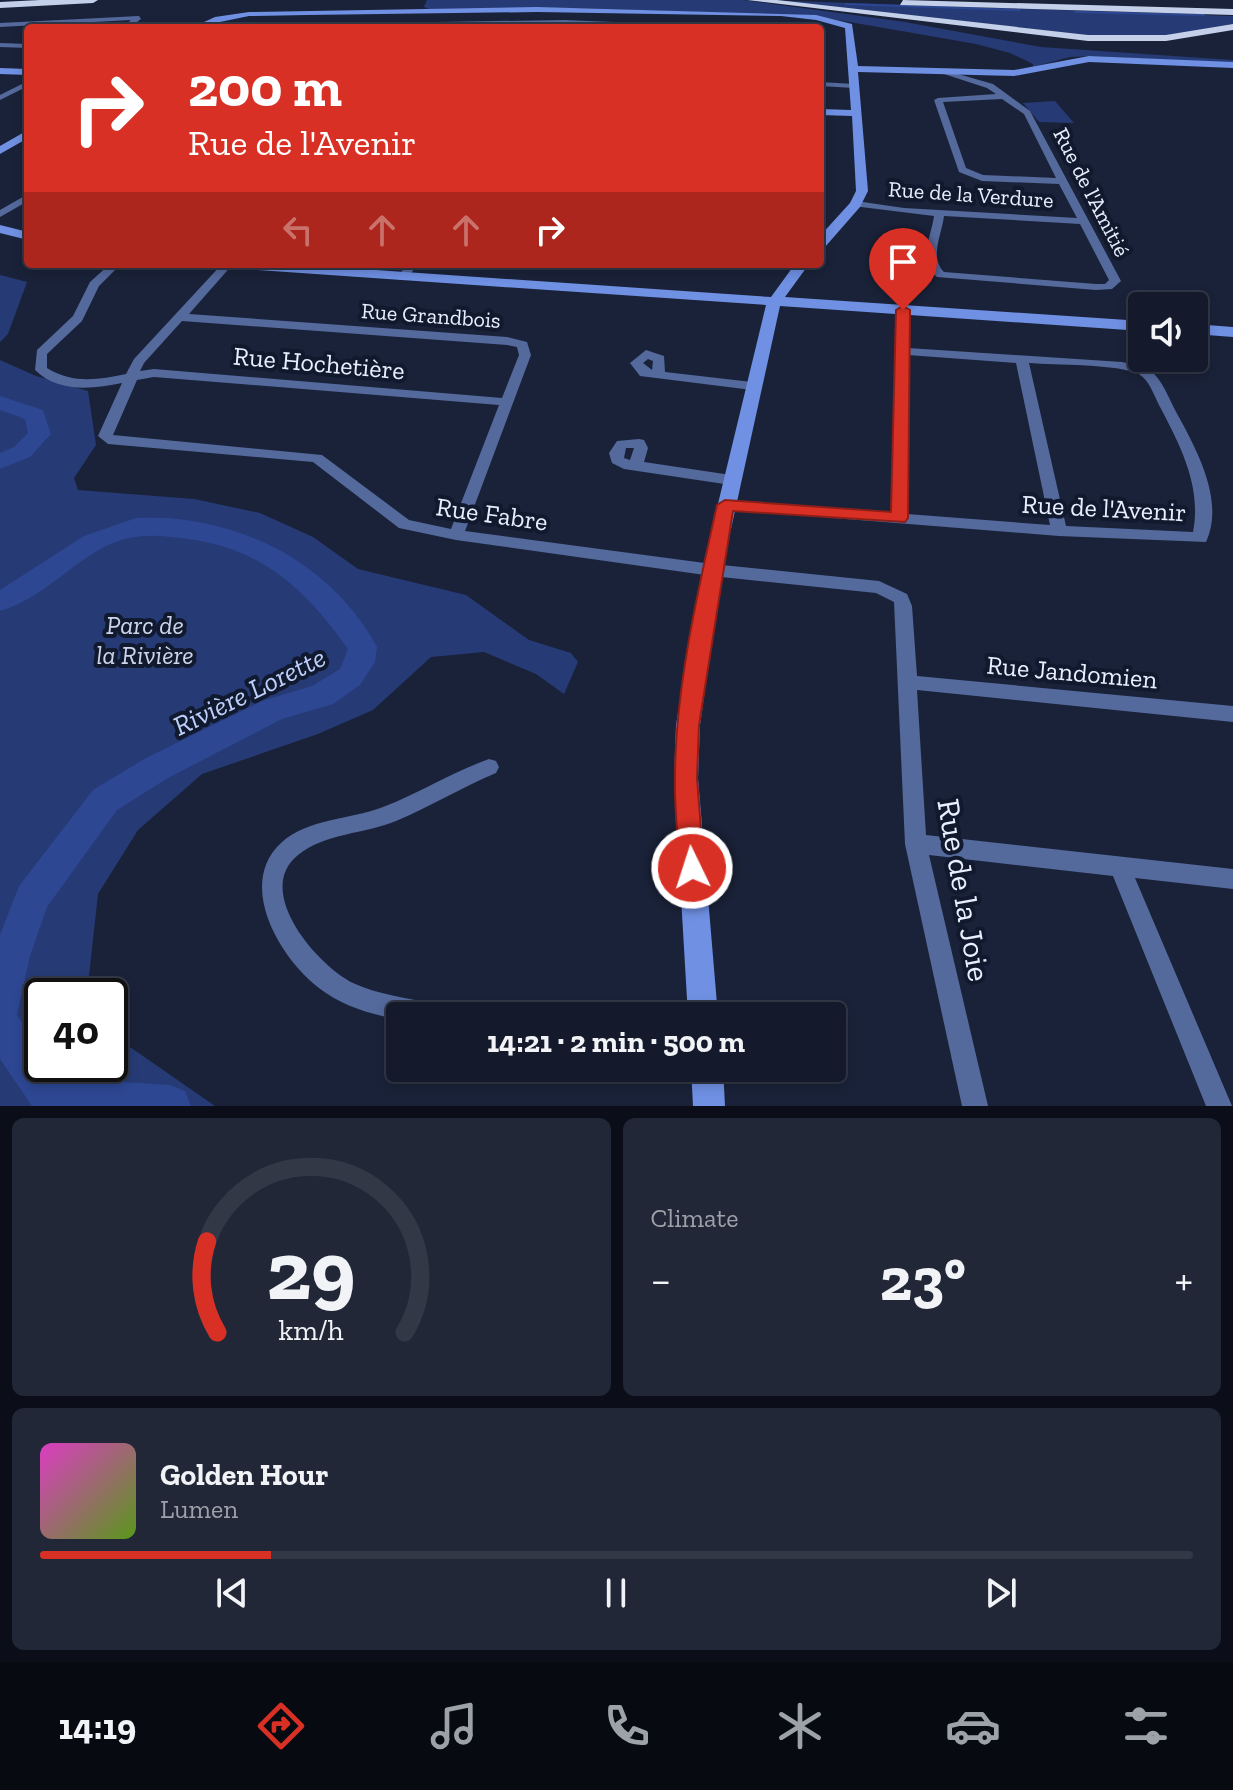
<!DOCTYPE html>
<html lang="en">
<head>
<meta charset="utf-8">
<style>
	:root { --surface:#141a2b; --page:#212737; --text:#f1f3f6; --muted:#9da1a9; --line:#333847; --accent:#d93025 }
	body { margin:0; font-family:"Zilla Slab",serif; background:var(--page); color:var(--text); height:100vh; display:flex; flex-direction:column; font-size:30px; white-space:nowrap }
	* { box-sizing:border-box; margin:0 }
	p { font-size:26px; color:var(--muted) }
	.icon { flex:none; width:44px; height:44px; fill:none; stroke:currentColor; stroke-width:2; stroke-linecap:round; stroke-linejoin:round }
	.map { position:relative; height:1106px; overflow:hidden }
	.details { display:flex; flex-direction:column; gap:12px; padding:12px; background:#0b0e18; flex:1 }
	.details>* { flex:none }
	.top-card { position:absolute; left:24px; top:24px; width:800px; height:244px; border-radius:8px; box-shadow:0 4px 12px #0003,0 0 0 2px var(--line); background:#d93025; color:#fff; overflow:hidden }
	.buttons { position:absolute; left:1128px; top:292px; display:grid; gap:16px }
	.buttons a { display:grid; place-items:center; width:80px; height:80px; border-radius:8px; background:var(--surface); box-shadow:0 4px 12px #0003,0 0 0 2px var(--line); font-size:40px }
	.speed { position:absolute; left:24px; top:978px; display:flex; gap:16px; font-size:40px; font-weight:700; text-align:center }
	.speed>* { display:grid; place-content:center; width:104px; height:104px; border-radius:50%; background:var(--surface); box-shadow:0 4px 12px #0003,0 0 0 2px var(--line); line-height:1 }
	.speed .limit { border:4px solid #111; border-radius:12px; background:#fff; color:#111 }
	.pin { position:absolute; display:grid; place-items:center; width:68px; height:68px; color:#fff; margin:-82px -34px; border-radius:50% 50% 50% 0; rotate:-45deg; box-shadow:0 0 8px #0007 }
	.pin .icon { rotate:45deg }
	.me { position:absolute; width:88px; margin:-44px; rotate:356deg; stroke-linejoin:round; filter:drop-shadow(0 0 6px #0008) }
	.turn { display:flex; align-items:center; gap:28px; height:168px; padding:0 32px; font-size:36px }
	.turn .icon { width:104px; height:104px; stroke-width:2.5 }
	.turn b { display:block; font-size:56px; line-height:68px }
	.lanes { display:flex; align-items:center; height:76px; padding:0 32px; background:#0003; justify-content:center; gap:40px; direction:ltr }
	.lanes .off { opacity:.35 }
	.big { font-size:60px; font-weight:700; line-height:1.1 }
	.details .widget { flex:1; display:flex; flex-direction:column; justify-content:center; gap:12px; min-width:0; padding:0 28px; border-radius:12px; background:var(--page) }
	.details .dial { align-items:center; gap:0 }
	.dial svg { height:208px; overflow:visible; fill:none; stroke:var(--line); stroke-width:7; stroke-linecap:round; text-anchor:middle }
	.dial text { fill:var(--text); stroke:none }
	.song { display:flex; align-items:center; gap:24px }
	.cover { width:96px; height:96px; border-radius:12px; background:linear-gradient(135deg,hsl(310 70% 55%),hsl(90 70% 35%)) }
	.played { height:8px; border-radius:4px; background:linear-gradient(90deg,var(--accent) 20%,var(--line) 20%) }
	.keys { display:flex; justify-content:space-around; direction:ltr }
	.heat { display:flex; justify-content:space-between; align-items:center; font-size:44px; direction:ltr }
	.details .tiles { flex:1; display:grid; gap:12px; grid-template-columns:1fr 1fr }
	.widget:last-child { grid-column:span 2 }
	.trip { position:absolute; left:386px; top:1002px; width:460px; height:80px; border-radius:8px; background:var(--surface); box-shadow:0 4px 12px #0003,0 0 0 2px var(--line); font-weight:700; line-height:80px; text-align:center }
	.menu { display:flex; height:128px; justify-content:space-around; align-items:center; background:#080a11; color:var(--muted) }
	.menu .icon { width:56px; height:56px }
	.menu .current { color:var(--accent) }
	.menu b { font-size:36px; color:var(--text) }
	.map>svg:first-child { display:block }
	.green { fill:#263a75 }
	.lines { fill:none; stroke-linecap:round; stroke-linejoin:round }
	.stream { stroke:#2d4793; stroke-width:2 }
	.river { fill:#2d4793; fill-rule:evenodd }
	.street { fill:#54699c; fill-rule:evenodd }
	.secondary { fill:#6f90e3; fill-rule:evenodd }
	.highway { fill:#c4d0e9; fill-rule:evenodd }
	.route { fill:#d93025; stroke:#8d1f18; stroke-width:2 }
	.labels { text-anchor:middle; stroke-width:8; stroke-linejoin:round; paint-order:stroke }
	.far-street-label { font-size:22px; fill:#e8efff; stroke:#11192e }
	.street-label { font-size:26px; fill:#e8efff; stroke:#11192e }
	.park-label { font-size:26px; font-style:italic; fill:#ccd5eb; stroke:#11192e }
	.water-label { font-size:28px; font-style:italic; fill:#bdd0fb; stroke:#11192e }
	.near-street-label { font-size:32px; fill:#e8efff; stroke:#11192e }
</style>
</head>
<body>
<div class="map">
<svg width="1233" height="1106" viewBox="0 0 1233 1106">
	<rect width="100%" height="100%" fill="#1a2239"/>
	<path class="green" d="M427,0H743L905,22L1041,47L1233,60V63L1091,56L1070,57L1033,67V64L1010,53L976,44L815,16L576,8L429,9L424,7Z
		M764,0L1233,16V24L1168,36L1104,37Z
		M1055,101L1074,123L1039,122L1023,103Z
		M0,275L27,282L8,334L0,342Z
		M0,360L36,376L88,391L96,445L74,478L78,490L194,499L260,513L313,537L358,569L466,595L529,640L571,653L578,662L564,694L536,674L484,652L431,657L373,710L318,734L202,774L138,830L98,894L88,985L95,996H42V1064H110V1018L130,1047L215,1106H0Z"/>
	<g class="lines">
		<path class="stream" d="M846,4L1020,10
			M1076,12L1204,15"/>
		<path class="river" d="M0,396L43,410L51,434L30,457L0,469V453L14,447L28,433L25,419L0,410Z
			M136,518C233,513 330,560 377,647L375,662L360,685L333,704L282,719L168,778L117,810L47,907L30,956L17,1015L42,1050V1064H52L62,1078L170,1085L185,1091L191,1106H32L0,1059V935L19,886L93,790L146,758L262,701L312,686L340,669L348,649C303,586 260,547 181,538C153,534 130,534 104,547C67,567 41,599 0,611V590L84,536Z"/>
		<path class="street" d="M139,16L141,19L129,28H121L131,20L0,27V23Z
			M564,20L713,26L716,28L564,24L418,28L437,22Z
			M0,43L28,44V48L0,47Z
			M944,70L993,84L1030,111L1121,281L1112,289L1096,290L937,277C917,260 931,238 934,216L853,206L851,204L856,201L904,208L1077,218L1059,184L982,181L959,172L934,100L938,98L996,94L987,88L944,74ZM1002,99L1024,114L1056,178L983,175L966,168L943,102ZM944,216L1080,224L1109,280L1105,284H1096L944,272C929,257 942,234 944,216Z
			M28,81V86L0,100V95Z
			M820,82L854,84L858,86L854,88L820,86Z
			M28,194V201L0,217V210Z
			M110,264H121L99,286L82,321L47,354V368C73,384 98,380 126,374L134,359L222,264H233L189,314L507,337L527,342L531,355L465,531L712,564L879,581L907,594L912,606L917,676L1233,706V722L917,690L926,835L1233,869V889L1135,878L1232,1106H1206L1113,876L929,855L988,1106H962L905,844L894,602L876,593L712,576L456,540L399,528L313,462L108,444L98,436L122,383C93,389 58,393 35,370L37,350L73,316L90,282ZM182,321L507,345L517,347L519,355L502,398L154,369L140,371L144,363ZM154,377L499,405L451,529L409,520L322,455L113,435L137,380Z
			M407,264H417L407,280H399L397,278Z
			M903,306L909,310L908,348L1122,362C1131,364 1144,366 1151,371C1162,380 1168,396 1174,408C1194,445 1226,499 1206,542L1059,536L720,509L717,505L725,500L891,513L897,310ZM908,355L1016,363L1050,525L907,514ZM1029,363C1055,365 1118,364 1139,374C1149,380 1154,395 1159,405C1180,445 1202,486 1193,532L1066,526Z
			M646,350L664,356L665,372L752,382L759,386L752,390L640,376L630,363ZM648,359L653,361L652,370L643,363Z
			M639,439L644,440L648,448L644,462L731,475L738,480L731,485L624,469L612,463L609,453L617,441ZM626,448H634L630,460L624,458Z
			M489,759L496,761L499,767L496,773C462,787 430,807 396,821C365,834 325,833 298,855C253,891 317,965 353,983C378,995 409,998 436,1004L445,1007L448,1016H400V1020C375,1015 348,1008 326,993C284,966 234,886 281,843C308,818 350,820 383,807C420,793 452,772 489,759Z"/>
		<path class="secondary" d="M537,7L816,15L852,24L858,66L1014,70L1089,56L1233,62V68L1089,62L1014,76L858,72L868,191L860,207L825,247L820,248V236L850,203L856,191L852,116L820,115V109L851,110L845,28L816,20L781,16L537,12L307,15L249,16L191,28L215,17L249,12Z
			M0,68L28,69V75L0,74Z
			M28,130V138L0,154V146Z
			M0,225L28,232V240L0,233Z
			M221,264H289L771,297L795,264H809L785,297L1142,321V331L780,306L722,570L700,725L698,778L718,1016H688L674,778L676,725L702,570L766,305L228,268Z
			M1194,324L1233,327V337L1194,334Z
			M691,1068H723L725,1106H693Z"/>
		<path class="highway" d="M40,0H98L93,3L0,8V2Z
			M747,0H777L1088,35H1166L1233,24V30L1166,41H1088Z
			M903,0L1233,9V15L900,5Z"/>
	</g>
	<path class="route" d="M903,306L910,310L908,518L905,522L733,511L699,725L697,778L704,868L701,876L692,880L683,876L680,868C678,838 674,807 675,777C675,690 698,590 717,505L725,500L891,512L896,310Z"/>
	<g class="labels">
		<g class="far-street-label">
			<text transform="translate(1092 192) rotate(63)" y="8">Rue de l'Amitié</text>
			<text transform="translate(971 194) rotate(4)" y="8">Rue de la Verdure</text>
			<text transform="translate(431 315) rotate(4)" y="8">Rue Grandbois</text>
		</g>
		<g class="street-label">
			<text transform="translate(319 363) rotate(5)" y="9">Rue Hochetière</text>
			<text transform="translate(1104 508) rotate(3)" y="9">Rue de l'Avenir</text>
			<text transform="translate(492 514) rotate(8)" y="9">Rue Fabre</text>
			<text transform="translate(1072 672) rotate(5)" y="9">Rue Jandomien</text>
		</g>
		<g class="park-label">
			<text x="145" y="634">Parc de<tspan x="145" dy="30">la Rivière</tspan></text>
		</g>
		<g class="water-label">
			<text transform="translate(249 691) rotate(-26)" y="10">Rivière Lorette</text>
		</g>
		<g class="near-street-label">
			<text transform="translate(964 890) rotate(80)" y="11">Rue de la Joie</text>
		</g>
	</g>
</svg>
<div class="buttons">
<a><svg class="icon" aria-label="sound" viewBox="0 0 24 24"><path d="M4 9h4l5-4v14l-5-4H4zM17 9q2 3 0 6"/></svg></a>
</div>
<div class="speed"><div class="limit">40</div></div>
<div class="pin" style="left:903px;top:310px;background:#d93025"><svg class="icon" aria-label="arrive" viewBox="0 0 24 24"><path d="M6 21V4h12l-3 4 3 4H6"/></svg></div>
<svg class="me" style="left:692px;top:868px" viewBox="-20 -20 40 40"><circle r="17" fill="#d93025" stroke="#fff" stroke-width="3"/><path d="M0-11L8 9 0 5-8 9z" fill="#fff"/></svg>
<div class="trip">14:21 · 2 min · 500 m</div>
<div class="top-card">
<div class="turn"><svg class="icon" aria-label="right" viewBox="0 0 24 24"><path d="M7 20v-9h11M14 6l5 5-5 5"/></svg><div><b>200 m</b>Rue de l'Avenir</div></div>
<div class="lanes"><svg class="icon off" aria-label="left" viewBox="0 0 24 24"><path d="M17 20v-9H6M10 6l-5 5 5 5"/></svg><svg class="icon off" aria-label="ahead" viewBox="0 0 24 24"><path d="M12 20V5M6 11l6-6 6 6"/></svg><svg class="icon off" aria-label="ahead" viewBox="0 0 24 24"><path d="M12 20V5M6 11l6-6 6 6"/></svg><svg class="icon" aria-label="right" viewBox="0 0 24 24"><path d="M7 20v-9h11M14 6l5 5-5 5"/></svg></div>
</div>
</div>
<section class="details">
<div class="tiles">
<div class="widget dial"><svg viewBox="0 0 100 80">
<path d="M14 69A42 42 0 1 1 86 69"/>
<path d="M14 69A42 42 0 0 1 10 34" stroke="#d93025"/>
<text x="50" y="56" font-size="32" font-weight="700">29</text>
<text x="50" y="72" font-size="11">km/h</text>
</svg></div>
<div class="widget"><p>Climate</p>
<div class="heat"><a>−</a><b class="big">23°</b><a>+</a></div>
</div>
<div class="widget">
<div class="song"><i class="cover"></i><div><b>Golden Hour</b><p>Lumen</p></div></div>
<div class="played"></div>
<div class="keys"><svg class="icon" aria-label="previous" viewBox="0 0 24 24"><path d="M18 5L8 12l10 7zM5 5v14"/></svg><svg class="icon" aria-label="pause" viewBox="0 0 24 24"><path d="M8 5v14M16 5v14"/></svg><svg class="icon" aria-label="next" viewBox="0 0 24 24"><path d="M6 5l10 7-10 7zM19 5v14"/></svg></div>
</div>
</div>
</section>
<nav class="menu">
<b>14:19</b>
<svg class="icon current" aria-label="directions" viewBox="0 0 24 24"><path d="M12 3l9 9-9 9-9-9zM9 14v-3h6M13 9l2 2-2 2"/></svg>
<svg class="icon" aria-label="music" viewBox="0 0 24 24"><path d="M9 18V5l10-2v13"/><circle cx="6" cy="18" r="3"/><circle cx="16" cy="16" r="3"/></svg>
<svg class="icon" aria-label="phone" viewBox="0 0 24 24"><path d="M5 4h4l2 5-3 2q2 4 5 5l2-3 5 2v4C11 20 4 13 5 4z"/></svg>
<svg class="icon" aria-label="climate" viewBox="0 0 24 24"><path d="M12 3v18M4 7l16 10M4 17L20 7"/></svg>
<svg class="icon" aria-label="car" viewBox="0 0 24 24"><path d="M5 17H2v-5l4-1 3-4h7l3 4 3 1v5h-3M9 17h6M6 11h13"/><circle cx="7" cy="17" r="2"/><circle cx="17" cy="17" r="2"/></svg>
<svg class="icon" aria-label="filters" viewBox="0 0 24 24"><path d="M4 7h16M4 17h16"/><circle cx="9" cy="7" r="2"/><circle cx="15" cy="17" r="2"/></svg>
</nav>
</body>
</html>
